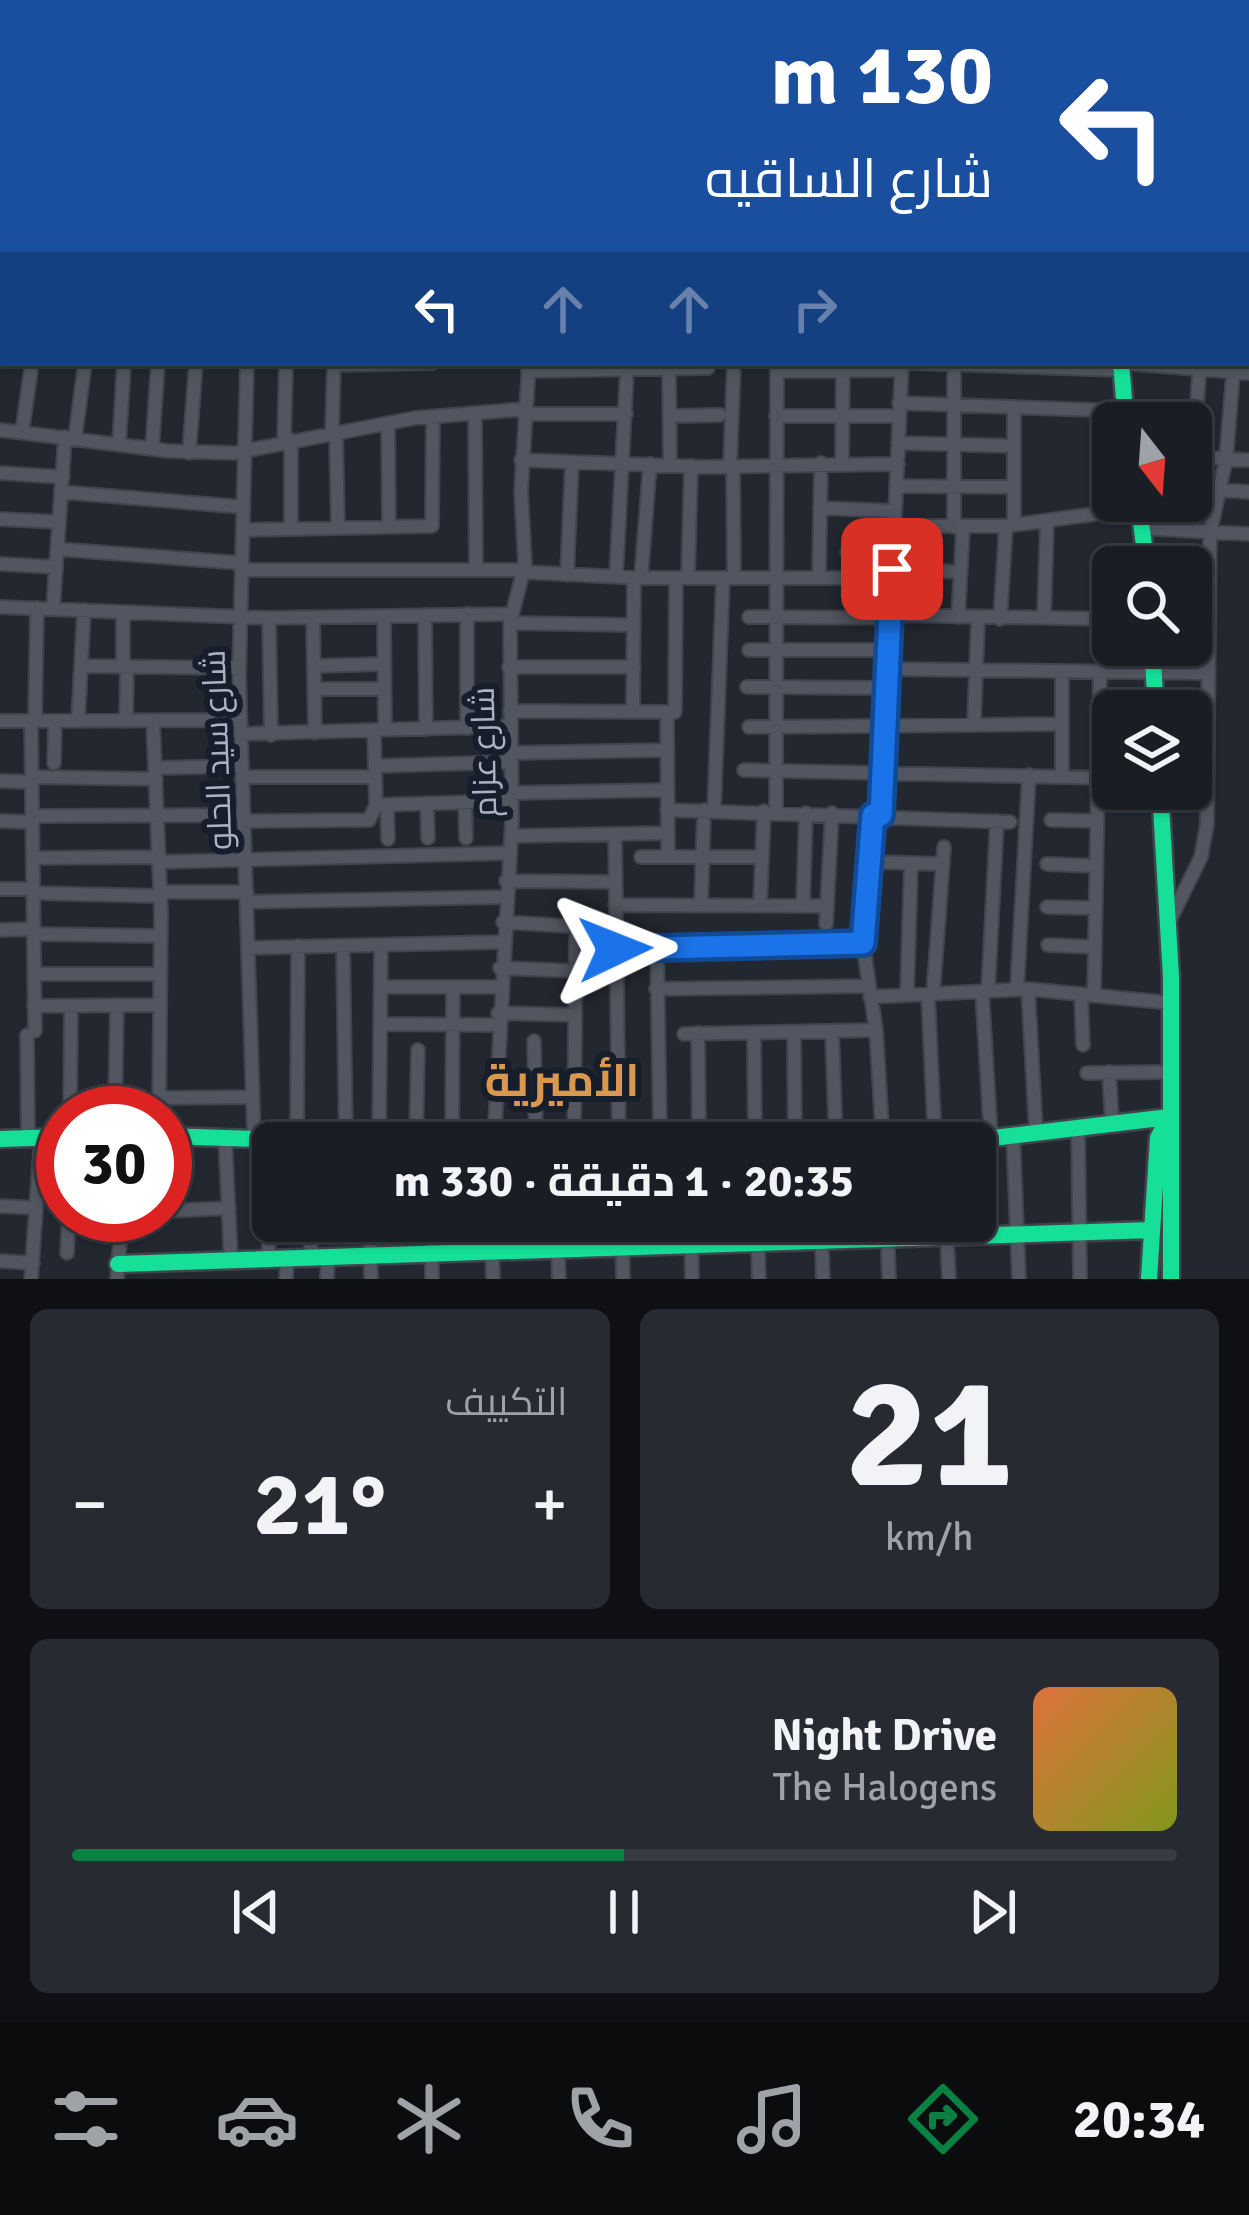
<!DOCTYPE html>
<html lang="ar">
<head>
<meta charset="utf-8">
<style>
	:root { --surface:#1a1d24; --page:#272a31; --text:#f1f3f6; --muted:#9fa2a6; --line:#383b41; --accent:#0b8043 }
	body { margin:0; font-family:Signika,Cairo,sans-serif; background:var(--page); color:var(--text); direction:rtl; height:100vh; display:flex; flex-direction:column; font-size:45px; white-space:nowrap }
	* { box-sizing:border-box; margin:0 }
	p { font-size:39px; color:var(--muted) }
	.icon { flex:none; width:66px; height:66px; fill:none; stroke:currentColor; stroke-width:2; stroke-linecap:round; stroke-linejoin:round }
	.map { position:relative; height:1279px; overflow:hidden; direction:ltr }
	.side { display:flex; flex-direction:column; gap:30px; padding:30px; background:#0e1014; flex:1 }
	.side>* { flex:none }
	.guide { position:absolute; left:0px; top:0px; width:1251px; height:366px; box-shadow:0 3px 9px #0004,0 0 0 3px var(--line); direction:rtl; background:#1a4fa0; color:#fff; overflow:hidden }
	.needle { width:78px; rotate:163deg }
	.fabs { position:absolute; left:1092px; top:402px; display:grid; gap:24px }
	.fabs a { display:grid; place-items:center; width:120px; height:120px; border-radius:18px; background:var(--surface); box-shadow:0 3px 9px #0004,0 0 0 3px var(--line); font-size:60px }
	.speed { position:absolute; left:36px; top:1086px; display:flex; gap:24px; font-size:60px; font-weight:700; text-align:center }
	.speed>* { display:grid; place-content:center; width:156px; height:156px; border-radius:50%; background:var(--surface); box-shadow:0 3px 9px #0004,0 0 0 3px var(--line); line-height:1 }
	.speed .limit { border:18px solid #d22; background:#fff; color:#111 }
	.pin { position:absolute; display:grid; place-items:center; width:102px; height:102px; color:#fff; margin:-51px; border-radius:24px; box-shadow:0 6px 18px #0006 }
	.me { position:absolute; width:132px; margin:-66px; rotate:88deg; stroke-linejoin:round; filter:drop-shadow(0 0 9px #0008) }
	.turn { display:flex; align-items:center; gap:42px; height:252px; padding:0 60px; font-size:54px }
	.turn .icon { width:156px; height:156px; stroke-width:2.5 }
	.turn b { display:block; font-size:84px; line-height:102px }
	.lanes { display:flex; align-items:center; height:114px; padding:0 60px; background:#0003; justify-content:center; gap:60px; direction:ltr }
	.lanes .off { opacity:.35 }
	.big { font-size:90px; font-weight:700; line-height:1.1 }
	.side .widget { flex:1; display:flex; flex-direction:column; justify-content:center; gap:18px; min-width:0; padding:0 42px; border-radius:18px; background:var(--page) }
	.side .dial { align-items:center; gap:0 }
	.dial b { font-size:156px; line-height:1 }
	.song { display:flex; align-items:center; gap:36px }
	.cover { width:144px; height:144px; border-radius:18px; background:linear-gradient(135deg,hsl(20 70% 55%),hsl(70 70% 35%)) }
	.played { height:12px; border-radius:6px; background:linear-gradient(90deg,var(--accent) 50%,var(--line) 50%) }
	.keys { display:flex; justify-content:space-around; direction:ltr }
	.heat { display:flex; justify-content:space-between; align-items:center; font-size:66px; direction:ltr }
	.side .tiles { flex:1; display:grid; gap:30px; grid-template-columns:1fr 1fr }
	.widget:last-child { grid-column:span 2 }
	.trip { position:absolute; left:252px; top:1122px; width:744px; height:120px; border-radius:18px; background:var(--surface); box-shadow:0 3px 9px #0004,0 0 0 3px var(--line); font-weight:700; line-height:120px; text-align:center; direction:rtl }
	.menu { display:flex; height:192px; justify-content:space-around; align-items:center; background:#0a0c0e; color:var(--muted) }
	.menu .icon { width:84px; height:84px }
	.menu .on { color:var(--accent) }
	.menu b { font-size:54px; color:var(--text) }
	.map>svg:first-child { display:block }
	.lines { fill:none; stroke-linecap:round; stroke-linejoin:round }
	.street-casing { stroke:#40444d; stroke-width:16 }
	.fast-casing { stroke:#40444d; stroke-width:21 }
	.slow-casing { stroke:#40444d; stroke-width:21 }
	.street { stroke:#525660; stroke-width:12 }
	.fast { stroke:#16e098; stroke-width:16 }
	.slow { stroke:#ffcf43; stroke-width:16 }
	.route-casing { stroke:#114b97; stroke-width:30 }
	.route { stroke:#1a73e8; stroke-width:21 }
	.labels { text-anchor:middle; stroke-width:12; stroke-linejoin:round; paint-order:stroke }
	.street-label { font-size:33px; fill:#aab2c4; stroke:#161d2b }
	.district-label { font-size:45px; font-weight:bold; fill:#da984f; stroke:#161d2b }
</style>
</head>
<body>
<div class="map">
<svg width="1249" height="1279" viewBox="0 0 1249 1279">
	<rect width="100%" height="100%" fill="#232730"/>
	<g class="lines">
		<g class="street-casing">
			<path id="street" d="M435,0L436,3
				M1161,0V3
				M24,3L26,0
				M173,3V0
				M213,3V0
				M259,3V0
				M301,3L302,0
				M350,3V0
				M393,3V0
				M621,3V0
				M660,3L661,0
				M695,3V0
				M742,3V0
				M786,3L787,0
				M849,3V0
				M901,3V0
				M0,25L3,26
				M0,173L3,172
				M0,187L3,188
				M1248,209H1249
				M1248,249H1249
				M1248,290H1249
				M0,294L3,278
				M247,363L239,676L254,1136
				M911,363L1121,370
				M954,363V527
				M1121,363L1249,373
				M1200,363L1193,457L1249,460
				M334,365L433,363
				M669,369L670,465
				M528,371L708,368
				M777,371L902,370
				M899,403L1125,411
				M475,413L476,570
				M524,414H626
				M670,416L720,415
				M776,416H899
				M388,423L389,527
				M0,430L169,451L234,453L415,418L525,409
				M336,431L338,528
				M22,432L32,363
				M332,432L334,363
				M75,438L85,363
				M284,442L286,363
				M898,443L1014,446
				M119,444L124,363
				M152,449L158,363
				M189,453L196,363
				M521,460L704,467L898,464
				M842,463L843,363
				M730,465L734,363
				M733,465L734,578
				M0,473L63,477
				M897,486L1014,487
				M1219,490L1249,492
				M61,492L243,507
				M820,508L895,511
				M0,519L59,522
				M1014,525V407
				M894,526H1006L1139,508
				M1142,528L1249,534
				M291,529V440
				M243,530L432,526L433,417
				M57,549L241,563
				M847,552H893
				M0,564L56,567
				M892,569L961,572
				M241,570H524
				M524,572L641,578H891
				M567,575L572,462
				M616,577L627,369
				M641,578L650,464
				M688,578L691,466
				M819,578L821,463
				M0,607L269,618L511,614
				M53,609L65,437
				M425,615L426,729
				M890,615L1113,619
				M384,616L385,730
				M313,617L315,733
				M749,617L890,618
				M958,617L963,528
				M269,618L271,735
				M1044,618L1047,521
				M1000,619L1006,526
				M510,623L634,625
				M749,650H889
				M81,666L239,668
				M123,666V612
				M314,666L384,664
				M509,667H634
				M889,669L1207,673
				M747,687L888,688
				M314,689H384
				M510,711L675,712L676,578
				M633,711L634,578
				M667,712L668,857
				M0,721L240,720
				M31,721L35,1031
				M35,721L37,608
				M78,721L84,610
				M126,721L127,666
				M153,721L161,913L159,1113
				M974,724L978,619
				M749,727L1062,724
				M467,728V614
				M240,734L510,726
				M510,753L667,750
				M54,763L55,721
				M375,766L510,762
				M155,768L242,766
				M744,770L1113,778
				M32,777L156,779
				M242,777H375
				M1062,777V671
				M0,781L32,782
				M511,793L667,790
				M465,802L466,838
				M427,803L428,838
				M376,805L512,801
				M387,805L388,839
				M667,810L1010,822
				M714,810L723,578
				M776,811L777,363
				M873,815L862,938L876,1030L883,1143
				M881,815L902,363
				M33,816L244,815
				M1051,820L1097,821
				M0,821L33,822
				M244,821L369,820L376,805L374,731
				M615,835L619,1142
				M511,836L668,833
				M641,857H762
				M33,858L159,857
				M160,862L509,853
				M871,862L943,864
				M1047,864L1096,866
				M506,881L615,882
				M0,889H33
				M160,892H247
				M33,893L160,896
				M247,902L505,897
				M615,905L827,906
				M701,905L704,810
				M760,906L764,811
				M803,906L806,813
				M1047,907L1095,908
				M1170,920L1201,857L1207,824L1210,533L1226,459L1234,363
				M503,922L615,929
				M826,924L832,813
				M0,930L33,929
				M33,934L161,936
				M1048,945L1095,947
				M343,946L346,1140
				M657,947L660,1131
				M248,948L502,942
				M615,948L863,943
				M500,968L575,971
				M34,974H160
				M381,987H499
				M656,989L869,986
				M1017,989L1029,775
				M1028,989L1036,1131
				M982,991L991,1138
				M988,991L997,821
				M1081,994L1083,1045
				M907,995L911,864
				M928,995L935,1143
				M933,995L944,847
				M1094,995L1100,672
				M870,997L1028,989L1171,1003
				M34,1006L160,1005
				M498,1013L575,1015
				M380,1024L497,1025
				M832,1031L836,1143
				M794,1032L795,1143
				M698,1033L699,1131
				M754,1033L755,1142
				M684,1034L876,1030
				M27,1035L28,1138
				M534,1041L536,1142
				M1109,1072L1112,1121
				M1087,1073L1170,1072
				M159,1098L252,1097
				M70,1113L71,1006
				M115,1113L117,1005
				M1078,1126L1080,1279
				M1013,1134L1019,1279
				M225,1136L231,1261
				M266,1136L269,1259
				M297,1137L298,946
				M574,1139L576,926
				M379,1143L381,945
				M416,1143L418,1050
				M452,1143L453,987
				M494,1143L512,821L510,623L525,564L521,491L529,363
				M0,1206L36,1208
				M165,1211L229,1208
				M310,1221L311,1258
				M370,1221L371,1279
				M431,1221L432,1279
				M491,1221L493,1279
				M557,1221L559,1279
				M622,1221L623,1279
				M691,1221L692,1279
				M757,1221L759,1279
				M821,1221L823,1279
				M887,1221L889,1279
				M946,1221L949,1279
				M67,1253L69,1215
				M0,1261L33,1263
				M31,1279L41,1138
				M117,1279L122,1215
				M286,1279L287,1259
				M327,1279L328,1258"/>
		</g>
		<g class="fast-casing">
			<path id="fast" d="M1087,0L1088,3
				M113,3L114,0
				M1248,59H1249
				M0,94L3,95
				M0,115L3,114
				M1121,363L1126,423
				M1138,501L1147,567
				M1152,645L1156,711
				M1160,789L1171,977V1279
				M165,1136L373,1143
				M0,1139L63,1137
				M528,1143L691,1131L798,1143
				M951,1143L1169,1117
				M118,1264L1151,1230
				M1149,1279L1158,1138L1169,1117"/>
		</g>
		<g class="slow-casing">
			<path id="slow" d="M1067,0L1068,3"/>
		</g>
		<use href="#street" class="street"/>
		<use href="#fast" class="fast"/>
		<use href="#slow" class="slow"/>
	</g>
	<g class="lines">
		<g class="route-casing">
			<path id="route" d="M615,949L863,943L873,815H881L892,569"/>
		</g>
		<use href="#route" class="route"/>
	</g>
	<g class="labels">
		<g class="street-label">
			<text transform="translate(216 750) rotate(-92)" y="12">شارع سيد الحلو</text>
			<text transform="translate(483 752) rotate(-91)" y="12">شارع عزام</text>
		</g>
		<g class="district-label">
			<text x="562" y="1096">الأميرية</text>
		</g>
	</g>
</svg>
<div class="fabs">
<a><svg class="needle" viewBox="-14 -14 28 28"><path d="M0-13l5 13h-10z" fill="#e53935"/><path d="M0 13l5-13h-10z" fill="#9fa2a6"/></svg></a>
<a><svg class="icon" aria-label="search" viewBox="0 0 24 24"><circle cx="10" cy="10" r="6"/><path d="M15 15l6 6"/></svg></a>
<a><svg class="icon" aria-label="layers" viewBox="0 0 24 24"><path d="M12 4l9 5-9 5-9-5zM3 14l9 5 9-5"/></svg></a>
</div>
<div class="speed"><div class="limit">30</div></div>
<div class="pin" style="left:892px;top:569px;background:#d93025"><svg class="icon" aria-label="arrive" viewBox="0 0 24 24"><path d="M6 21V4h12l-3 4 3 4H6"/></svg></div>
<svg class="me" style="left:615px;top:949px" viewBox="-20 -20 40 40"><path d="M0-17L14 15 0 8-14 15z" fill="#1a73e8" stroke="#fff" stroke-width="4"/></svg>
<div class="trip">20:35 · 1 دقيقة · 330 m</div>
<div class="guide">
<div class="turn"><svg class="icon" aria-label="left" viewBox="0 0 24 24"><path d="M17 20v-9H6M10 6l-5 5 5 5"/></svg><div><b>130 m</b>شارع الساقيه</div></div>
<div class="lanes"><svg class="icon" aria-label="left" viewBox="0 0 24 24"><path d="M17 20v-9H6M10 6l-5 5 5 5"/></svg><svg class="icon off" aria-label="ahead" viewBox="0 0 24 24"><path d="M12 20V5M6 11l6-6 6 6"/></svg><svg class="icon off" aria-label="ahead" viewBox="0 0 24 24"><path d="M12 20V5M6 11l6-6 6 6"/></svg><svg class="icon off" aria-label="right" viewBox="0 0 24 24"><path d="M7 20v-9h11M14 6l5 5-5 5"/></svg></div>
</div>
</div>
<section class="side">
<div class="tiles">
<div class="widget dial"><b>21</b><p>km/h</p></div>
<div class="widget"><p>التكييف</p>
<div class="heat"><a>−</a><b class="big">21°</b><a>+</a></div>
</div>
<div class="widget">
<div class="song"><i class="cover"></i><div><b>Night Drive</b><p>The Halogens</p></div></div>
<div class="played"></div>
<div class="keys"><svg class="icon" aria-label="previous" viewBox="0 0 24 24"><path d="M18 5L8 12l10 7zM5 5v14"/></svg><svg class="icon" aria-label="pause" viewBox="0 0 24 24"><path d="M8 5v14M16 5v14"/></svg><svg class="icon" aria-label="next" viewBox="0 0 24 24"><path d="M6 5l10 7-10 7zM19 5v14"/></svg></div>
</div>
</div>
</section>
<nav class="menu">
<b>20:34</b>
<svg class="icon on" aria-label="directions" viewBox="0 0 24 24"><path d="M12 3l9 9-9 9-9-9zM9 14v-3h6M13 9l2 2-2 2"/></svg>
<svg class="icon" aria-label="music" viewBox="0 0 24 24"><path d="M9 18V5l10-2v13"/><circle cx="6" cy="18" r="3"/><circle cx="16" cy="16" r="3"/></svg>
<svg class="icon" aria-label="phone" viewBox="0 0 24 24"><path d="M5 4h4l2 5-3 2q2 4 5 5l2-3 5 2v4C11 20 4 13 5 4z"/></svg>
<svg class="icon" aria-label="climate" viewBox="0 0 24 24"><path d="M12 3v18M4 7l16 10M4 17L20 7"/></svg>
<svg class="icon" aria-label="car" viewBox="0 0 24 24"><path d="M5 17H2v-5l4-1 3-4h7l3 4 3 1v5h-3M9 17h6M6 11h13"/><circle cx="7" cy="17" r="2"/><circle cx="17" cy="17" r="2"/></svg>
<svg class="icon" aria-label="filters" viewBox="0 0 24 24"><path d="M4 7h16M4 17h16"/><circle cx="9" cy="7" r="2"/><circle cx="15" cy="17" r="2"/></svg>
</nav>
</body>
</html>
